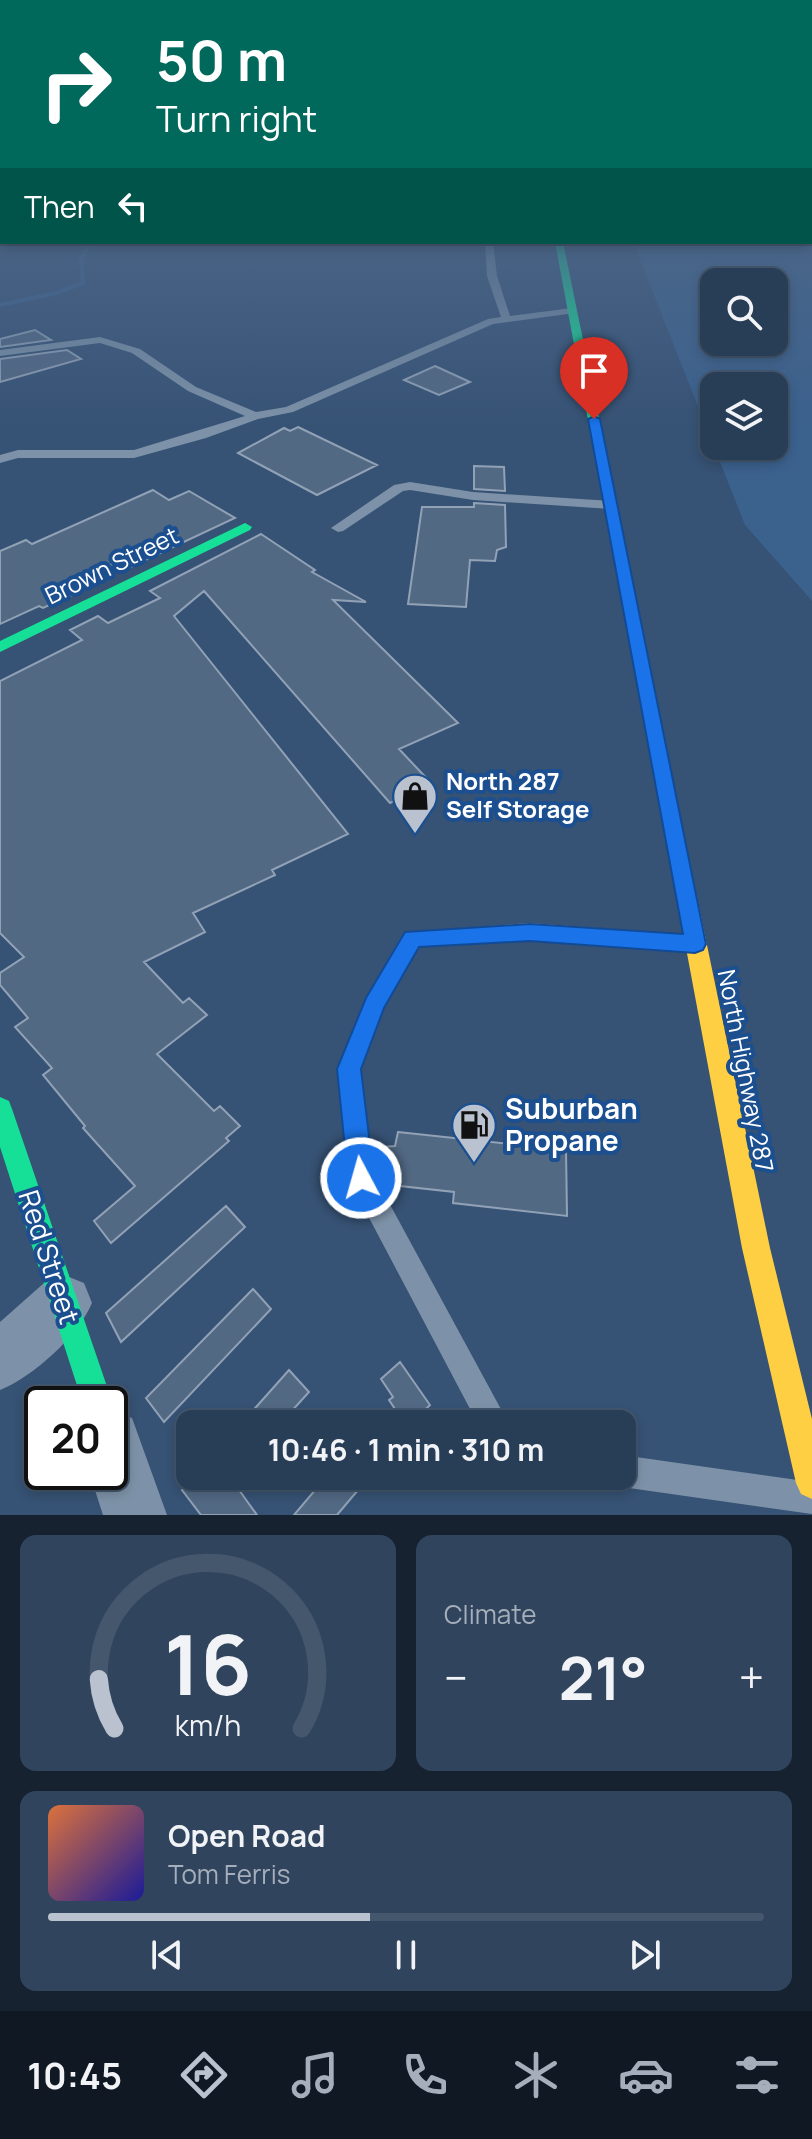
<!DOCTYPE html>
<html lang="en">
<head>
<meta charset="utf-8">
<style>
	:root { --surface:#283e57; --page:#30455d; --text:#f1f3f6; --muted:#a5aeba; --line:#44576d; --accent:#b9c2ce }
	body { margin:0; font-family:Manrope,sans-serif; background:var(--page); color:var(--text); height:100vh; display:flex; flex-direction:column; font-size:30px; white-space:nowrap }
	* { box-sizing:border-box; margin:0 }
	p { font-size:26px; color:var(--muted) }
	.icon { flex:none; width:44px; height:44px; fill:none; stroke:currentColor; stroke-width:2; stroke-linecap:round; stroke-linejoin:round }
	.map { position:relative; height:1515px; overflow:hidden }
	.side { display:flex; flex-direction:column; gap:20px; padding:20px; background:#162230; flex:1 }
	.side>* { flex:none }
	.hud { position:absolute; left:0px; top:0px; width:812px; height:244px; box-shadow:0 4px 12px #0003,0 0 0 2px var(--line); background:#00695c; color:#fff; overflow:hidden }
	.tools { position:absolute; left:700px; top:268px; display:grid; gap:16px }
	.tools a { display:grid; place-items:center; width:88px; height:88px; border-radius:16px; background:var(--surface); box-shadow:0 4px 12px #0003,0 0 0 2px var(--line); font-size:40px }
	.speed { position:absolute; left:24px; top:1386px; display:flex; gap:16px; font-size:40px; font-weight:700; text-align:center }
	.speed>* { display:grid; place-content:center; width:104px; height:104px; border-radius:50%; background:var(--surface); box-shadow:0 4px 12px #0003,0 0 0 2px var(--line); line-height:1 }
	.speed .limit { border:4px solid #111; border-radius:12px; background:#fff; color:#111 }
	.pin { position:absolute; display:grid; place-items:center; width:68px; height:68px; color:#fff; margin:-82px -34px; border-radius:50% 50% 50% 0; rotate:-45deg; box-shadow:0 0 8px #0007 }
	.pin .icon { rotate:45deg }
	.me { position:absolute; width:88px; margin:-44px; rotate:354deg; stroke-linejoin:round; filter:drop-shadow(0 0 6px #0008) }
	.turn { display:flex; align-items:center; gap:28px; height:168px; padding:0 24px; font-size:36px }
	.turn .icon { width:104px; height:104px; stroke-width:2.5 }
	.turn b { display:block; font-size:56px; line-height:68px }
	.then { display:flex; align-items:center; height:76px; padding:0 24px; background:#0003; gap:16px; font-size:30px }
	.big { font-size:60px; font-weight:700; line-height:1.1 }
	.side .card { flex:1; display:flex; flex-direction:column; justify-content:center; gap:12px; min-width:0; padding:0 28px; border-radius:16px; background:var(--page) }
	.side .dial { align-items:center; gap:0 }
	.dial svg { height:208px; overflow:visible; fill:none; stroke:var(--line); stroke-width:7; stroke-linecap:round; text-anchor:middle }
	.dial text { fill:var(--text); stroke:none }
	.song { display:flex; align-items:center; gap:24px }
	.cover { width:96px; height:96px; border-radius:12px; background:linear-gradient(135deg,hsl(20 70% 55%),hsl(240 70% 35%)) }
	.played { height:8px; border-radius:4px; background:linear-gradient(90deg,var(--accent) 45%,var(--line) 45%) }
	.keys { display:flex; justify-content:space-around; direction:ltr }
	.heat { display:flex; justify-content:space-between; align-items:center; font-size:44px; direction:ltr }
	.side .tiles { flex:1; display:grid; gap:20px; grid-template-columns:1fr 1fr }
	.card:last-child { grid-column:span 2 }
	.trip { position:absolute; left:176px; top:1410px; width:460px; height:80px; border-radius:16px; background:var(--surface); box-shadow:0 4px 12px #0003,0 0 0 2px var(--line); font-weight:700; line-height:80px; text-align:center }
	.tab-bar { display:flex; height:128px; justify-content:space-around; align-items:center; background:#101923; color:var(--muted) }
	.tab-bar .icon { width:56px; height:56px }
	.tab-bar .current { color:var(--accent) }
	.tab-bar b { font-size:36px; color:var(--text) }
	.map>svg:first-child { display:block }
	.water { fill:#3b618d; fill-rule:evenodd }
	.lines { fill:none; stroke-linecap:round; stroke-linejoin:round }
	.stream { stroke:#3b618d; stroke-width:4 }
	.building { fill:#526984; stroke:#92a2b6; stroke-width:2 }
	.lane { fill:#7d92a8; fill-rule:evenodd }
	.street { fill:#7d92a8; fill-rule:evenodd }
	.fast { fill:#16e098; fill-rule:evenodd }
	.slow { fill:#ffcf43; fill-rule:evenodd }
	.route { fill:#1a73e8; stroke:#114b97; stroke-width:2 }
	.labels { text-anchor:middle; stroke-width:8; stroke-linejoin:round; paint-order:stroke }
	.street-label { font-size:24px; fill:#fff; stroke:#1b4f8f }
	.poi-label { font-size:24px; font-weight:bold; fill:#fff; stroke:#1b4f8f; text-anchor:start }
	.near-poi-label { font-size:28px; font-weight:bold; fill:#fff; stroke:#1b4f8f; text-anchor:start }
	.near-street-label { font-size:28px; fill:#fff; stroke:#1b4f8f }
</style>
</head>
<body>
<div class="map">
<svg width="812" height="1515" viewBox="0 0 812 1515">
	<rect width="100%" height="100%" fill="#365274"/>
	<path class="water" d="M810,215H812V601L745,525L633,242H810ZM714,282H774V342H714ZM714,386H774V446H714Z"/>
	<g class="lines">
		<path class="stream" d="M0,305L56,293L83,283L81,259L91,242"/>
	</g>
	<path class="building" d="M35,330L51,340L0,347V339Z
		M67,350L81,359L0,382V359Z
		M435,366L470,382L439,395L404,380Z
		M298,427L377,465L317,495L238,453L284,428L290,431Z
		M474,466L504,467L505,491L474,489Z
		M153,490L169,500L189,491L235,518L122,571L112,564L59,588L70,596L43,608L39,606L0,624V551L26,540L32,544Z
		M474,503L505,505L506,547L497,550L495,561L470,560L466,607L408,604L422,507H474Z
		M261,534L315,570L312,572L366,602L333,600L458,723L399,749L432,784L390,803L204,591L174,616L348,834L272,870L275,875L193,913L205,932L144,962L183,1003L189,998L207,1015L157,1054L214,1111L220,1106L240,1126L226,1138L229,1141L111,1243L94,1221L135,1186L83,1128L85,1126L43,1075L52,1068L15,1027L28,1018L0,985V973L24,957L0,933V681L82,640L70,630L98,616L108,623L160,598L150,591Z
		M398,1132L566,1150L567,1216L453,1203L454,1192L391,1185L392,1178H380L383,1147L395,1146Z
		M226,1206L245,1227L121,1342L106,1313Z
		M253,1289L271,1309L164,1422L146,1398Z
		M400,1362L430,1405L410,1424H405L389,1400L393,1397L381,1379Z
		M289,1370L309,1392L280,1424H241Z
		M195,1476H229L257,1515H201L182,1490Z
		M327,1476H370L337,1515H294Z"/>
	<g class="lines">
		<path class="lane" d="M485,242H493L497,276L510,316L572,308L577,311L575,313L493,324L293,412L258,419L206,438L134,458H18L0,463V455L18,450H134L245,416L188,391L132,353L100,343L0,356V350L100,337L140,349L196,387L256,412L286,407L488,319L501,317L487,276Z
			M410,482L473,492L611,501L618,505L611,509L473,500L410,490L403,491L343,531L338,532L331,528L394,485Z
			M530,923L694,935L702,938L705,944L702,950L694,953L530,941L418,946L384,1008L361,1069L374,1175L509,1424H478L348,1178L337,1069L366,998L404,932Z
			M622,1455L812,1482V1514L622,1487L611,1482L608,1476H622Z"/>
		<path class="street" d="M64,1275L84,1283L92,1303C78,1336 33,1377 0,1390V1322L44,1283Z
			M110,1409L132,1418L167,1515H103L89,1472H110Z"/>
		<path class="fast" d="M555,242H563L692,873L689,879L682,881L675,879L672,873Z
			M245,523L252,527L250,530L0,652V641Z
			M0,1097L9,1101L12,1109L113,1404L110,1411V1404H83L0,1147Z"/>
		<path class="slow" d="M682,865L689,867L692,873L770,1248L812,1419V1499L801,1494L796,1483L742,1248L672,873L675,867Z"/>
	</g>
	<linearGradient id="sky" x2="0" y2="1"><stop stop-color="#1e2d40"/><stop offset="0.5" stop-color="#4c6688"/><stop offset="1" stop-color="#4c6688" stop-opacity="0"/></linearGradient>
	<rect width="812" height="427" fill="url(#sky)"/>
	<path class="route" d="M594,416L600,419L706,944L703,950L695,953L530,941L419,947L384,1008L361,1069L374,1178L370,1187L361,1191L352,1187L348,1178L337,1069L366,998L405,932L530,924L683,934L588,419Z"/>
	<defs>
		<g id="shop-pin" transform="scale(2.3)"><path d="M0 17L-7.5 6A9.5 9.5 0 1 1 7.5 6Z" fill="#b9c2ce" stroke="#1b4f8f"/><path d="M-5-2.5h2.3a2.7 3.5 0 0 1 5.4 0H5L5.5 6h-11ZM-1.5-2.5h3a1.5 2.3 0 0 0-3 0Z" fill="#111"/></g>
		<g id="fuel-pin" transform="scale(2.3)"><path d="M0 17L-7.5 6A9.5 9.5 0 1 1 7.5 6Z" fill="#b9c2ce" stroke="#1b4f8f"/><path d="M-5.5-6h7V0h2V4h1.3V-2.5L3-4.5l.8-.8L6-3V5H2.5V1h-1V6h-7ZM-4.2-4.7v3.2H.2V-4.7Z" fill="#111"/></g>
	</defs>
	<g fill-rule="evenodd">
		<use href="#shop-pin" x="415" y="796"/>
		<use href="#fuel-pin" x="474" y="1125"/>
	</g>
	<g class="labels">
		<g class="street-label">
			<text transform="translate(112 566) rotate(-26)" y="8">Brown Street</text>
			<text transform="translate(745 1071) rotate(79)" y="8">North Highway 287</text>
		</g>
		<g class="poi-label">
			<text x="446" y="790">North 287<tspan x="446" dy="28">Self Storage</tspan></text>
		</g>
		<g class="near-poi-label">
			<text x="505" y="1119">Suburban<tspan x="505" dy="32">Propane</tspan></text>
		</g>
		<g class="near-street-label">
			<text transform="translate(49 1257) rotate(72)" y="10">Red Street</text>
		</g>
	</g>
</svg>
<div class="tools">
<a><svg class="icon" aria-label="search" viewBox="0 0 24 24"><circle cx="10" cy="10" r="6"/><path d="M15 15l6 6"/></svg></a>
<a><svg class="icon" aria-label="layers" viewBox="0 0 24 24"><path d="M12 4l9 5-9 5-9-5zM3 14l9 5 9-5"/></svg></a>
</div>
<div class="speed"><div class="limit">20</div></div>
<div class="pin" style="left:594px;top:419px;background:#d93025"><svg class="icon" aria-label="arrive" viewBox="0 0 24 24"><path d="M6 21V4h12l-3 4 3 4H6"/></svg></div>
<svg class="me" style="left:361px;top:1178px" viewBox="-20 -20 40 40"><circle r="17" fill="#1a73e8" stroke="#fff" stroke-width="3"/><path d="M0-11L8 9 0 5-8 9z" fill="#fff"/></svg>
<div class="trip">10:46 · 1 min · 310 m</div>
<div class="hud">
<div class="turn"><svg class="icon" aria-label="right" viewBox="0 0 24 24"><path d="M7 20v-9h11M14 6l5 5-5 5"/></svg><div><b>50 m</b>Turn right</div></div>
<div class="then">Then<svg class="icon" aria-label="left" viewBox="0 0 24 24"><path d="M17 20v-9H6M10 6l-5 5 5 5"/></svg></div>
</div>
</div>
<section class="side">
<div class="tiles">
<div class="card dial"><svg viewBox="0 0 100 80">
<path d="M14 69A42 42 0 1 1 86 69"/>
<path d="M14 69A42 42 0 0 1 8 50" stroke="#b9c2ce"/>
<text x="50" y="56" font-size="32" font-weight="700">16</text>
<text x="50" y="72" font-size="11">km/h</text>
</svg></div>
<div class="card"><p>Climate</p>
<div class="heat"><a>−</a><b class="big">21°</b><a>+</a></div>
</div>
<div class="card">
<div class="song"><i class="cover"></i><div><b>Open Road</b><p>Tom Ferris</p></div></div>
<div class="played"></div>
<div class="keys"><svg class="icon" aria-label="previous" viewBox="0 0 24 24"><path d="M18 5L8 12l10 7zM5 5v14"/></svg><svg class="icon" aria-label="pause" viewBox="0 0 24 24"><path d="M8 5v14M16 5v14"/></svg><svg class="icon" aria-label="next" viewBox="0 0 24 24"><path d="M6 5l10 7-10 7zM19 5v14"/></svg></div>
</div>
</div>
</section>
<nav class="tab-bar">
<b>10:45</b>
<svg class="icon current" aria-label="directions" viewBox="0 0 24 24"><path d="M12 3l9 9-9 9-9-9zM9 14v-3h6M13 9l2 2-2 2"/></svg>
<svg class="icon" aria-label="music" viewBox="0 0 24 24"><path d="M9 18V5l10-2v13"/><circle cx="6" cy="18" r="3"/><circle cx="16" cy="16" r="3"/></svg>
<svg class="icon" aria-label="phone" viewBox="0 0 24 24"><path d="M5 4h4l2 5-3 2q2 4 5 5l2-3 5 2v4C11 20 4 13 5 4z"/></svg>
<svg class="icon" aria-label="climate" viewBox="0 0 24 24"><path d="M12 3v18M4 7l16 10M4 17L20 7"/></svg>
<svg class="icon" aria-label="car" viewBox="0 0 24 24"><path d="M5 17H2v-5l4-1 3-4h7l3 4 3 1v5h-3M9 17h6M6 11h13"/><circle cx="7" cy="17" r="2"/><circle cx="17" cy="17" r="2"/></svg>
<svg class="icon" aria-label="filters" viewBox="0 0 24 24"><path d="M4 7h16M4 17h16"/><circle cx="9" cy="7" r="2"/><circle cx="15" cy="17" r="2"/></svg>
</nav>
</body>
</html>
